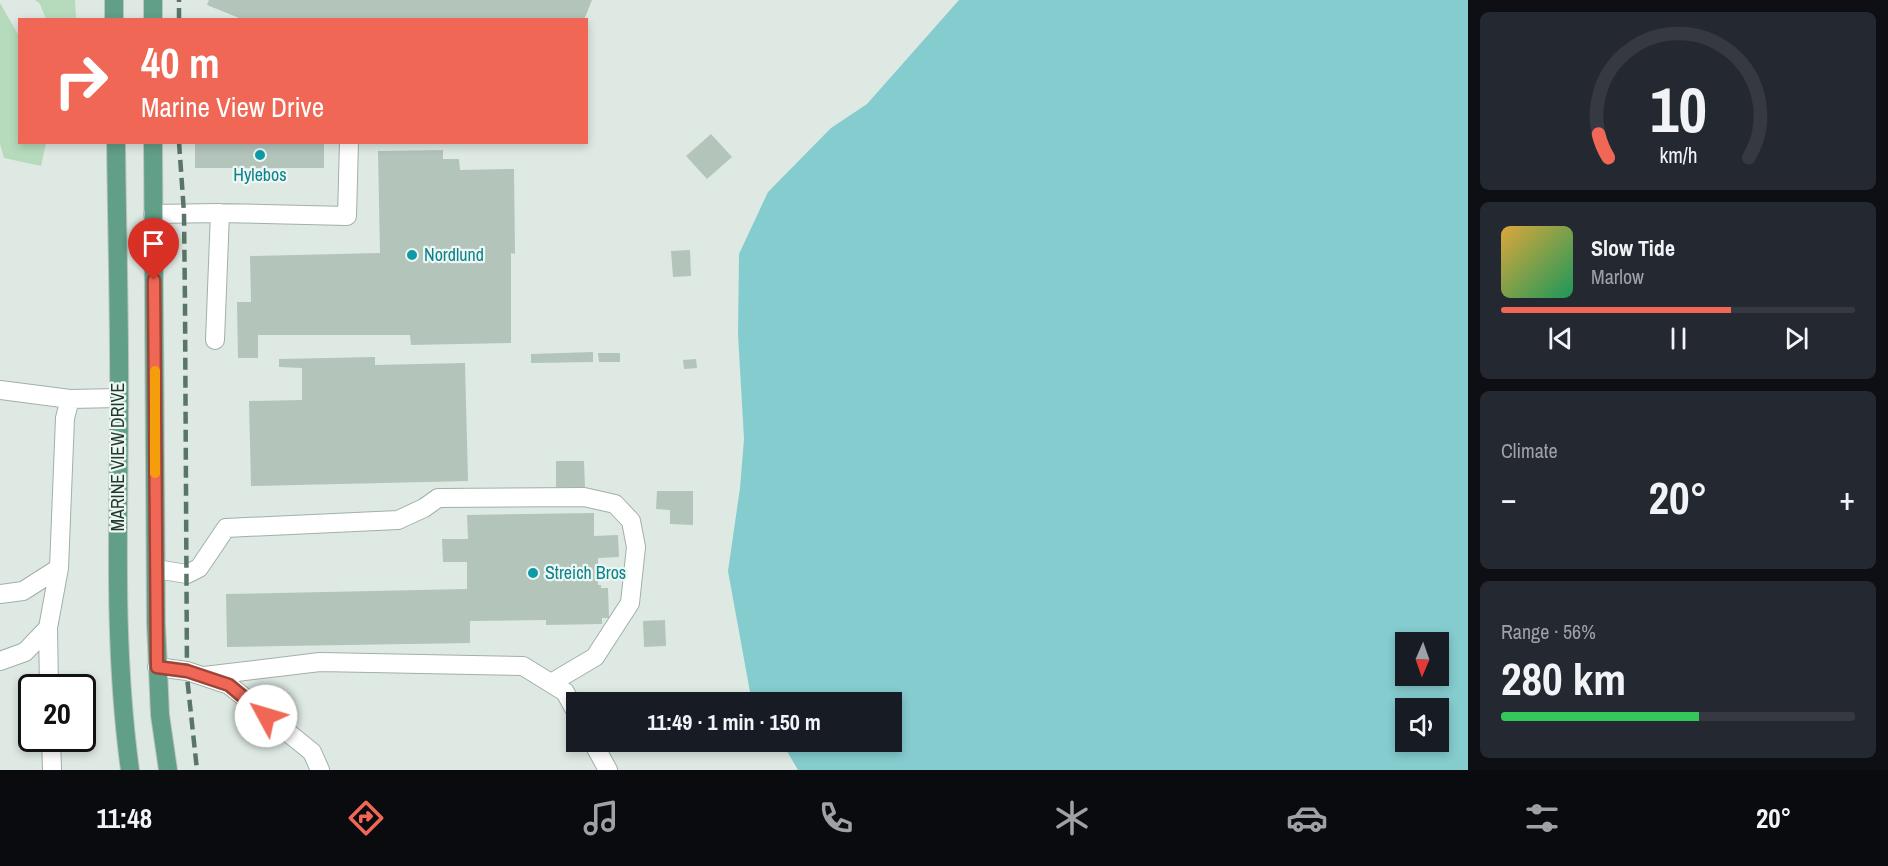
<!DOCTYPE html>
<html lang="en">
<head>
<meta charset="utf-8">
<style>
	:root { --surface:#171b24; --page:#242831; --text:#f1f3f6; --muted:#9ea1a6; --line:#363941; --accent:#f06855 }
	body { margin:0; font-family:"Archivo Narrow",sans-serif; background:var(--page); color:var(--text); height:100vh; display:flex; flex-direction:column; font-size:22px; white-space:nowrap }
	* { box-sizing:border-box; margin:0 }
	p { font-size:20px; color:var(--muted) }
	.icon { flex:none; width:33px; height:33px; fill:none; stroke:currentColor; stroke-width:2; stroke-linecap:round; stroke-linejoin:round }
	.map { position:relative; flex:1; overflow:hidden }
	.drawer { display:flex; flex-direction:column; gap:12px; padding:12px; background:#0d0f14; width:420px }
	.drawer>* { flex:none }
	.banner { position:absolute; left:18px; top:18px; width:570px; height:126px; border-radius:0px; box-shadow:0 3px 9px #0003; background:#f06855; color:#fff; overflow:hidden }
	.needle { width:39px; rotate:182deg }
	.buttons { position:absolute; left:1395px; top:632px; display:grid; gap:12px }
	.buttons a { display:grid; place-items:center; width:54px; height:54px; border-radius:0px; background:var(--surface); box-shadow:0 3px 9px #0003; font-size:30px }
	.speed { position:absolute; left:18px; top:674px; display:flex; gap:12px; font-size:30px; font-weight:700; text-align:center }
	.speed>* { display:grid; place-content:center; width:78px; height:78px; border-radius:50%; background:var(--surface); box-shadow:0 3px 9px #0003; line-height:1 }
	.speed .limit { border:3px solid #111; border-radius:9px; background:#fff; color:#111 }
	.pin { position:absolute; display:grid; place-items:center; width:51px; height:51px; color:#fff; margin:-62px -26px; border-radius:50% 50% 50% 0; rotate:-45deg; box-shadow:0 0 6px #0007 }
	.pin .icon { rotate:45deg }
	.me { position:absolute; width:66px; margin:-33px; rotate:309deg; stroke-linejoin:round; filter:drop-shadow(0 0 4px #0008) }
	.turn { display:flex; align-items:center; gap:21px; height:126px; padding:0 24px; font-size:27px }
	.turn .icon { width:78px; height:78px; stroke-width:2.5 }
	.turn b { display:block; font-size:42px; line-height:51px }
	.big { font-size:45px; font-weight:700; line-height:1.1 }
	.drawer .tile { flex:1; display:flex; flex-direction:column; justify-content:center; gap:9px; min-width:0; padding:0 21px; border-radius:9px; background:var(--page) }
	.drawer .dial { align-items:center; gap:0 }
	.dial svg { height:156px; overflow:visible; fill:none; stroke:var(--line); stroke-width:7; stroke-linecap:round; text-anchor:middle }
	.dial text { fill:var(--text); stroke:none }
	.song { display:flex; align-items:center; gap:18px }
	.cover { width:72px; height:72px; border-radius:9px; background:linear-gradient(135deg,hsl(40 70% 55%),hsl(150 70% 35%)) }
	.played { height:6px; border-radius:3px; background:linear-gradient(90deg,var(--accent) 65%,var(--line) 65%) }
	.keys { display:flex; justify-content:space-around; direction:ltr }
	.heat { display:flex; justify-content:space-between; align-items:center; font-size:33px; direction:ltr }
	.charge { height:9px; border-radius:4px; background:linear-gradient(90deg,#34c759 56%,var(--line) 0) }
	.trip { position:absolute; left:566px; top:692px; width:336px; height:60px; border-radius:0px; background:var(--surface); box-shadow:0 3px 9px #0003; font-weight:700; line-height:60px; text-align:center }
	.tab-bar { display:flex; height:96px; justify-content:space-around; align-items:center; background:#090b0e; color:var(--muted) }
	.tab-bar .icon { width:42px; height:42px }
	.tab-bar .active { color:var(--accent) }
	.tab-bar b { font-size:27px; color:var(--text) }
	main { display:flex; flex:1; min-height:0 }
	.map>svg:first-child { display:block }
	.green { fill:#b6dbbc }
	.water { fill:#85cccf; fill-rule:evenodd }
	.building { fill:#b3c4bb }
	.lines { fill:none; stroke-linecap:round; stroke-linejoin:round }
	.minor-casing { stroke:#a1b0a9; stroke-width:20 }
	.major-casing { stroke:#bcc3c1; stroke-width:20 }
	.minor { stroke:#fff; stroke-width:18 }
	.major { stroke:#629f88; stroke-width:18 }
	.rail { stroke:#59756a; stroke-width:4.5; stroke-dasharray:12 6; stroke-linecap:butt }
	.route-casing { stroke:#9c4437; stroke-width:15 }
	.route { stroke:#f06855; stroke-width:10 }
	.slow { stroke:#f59e0b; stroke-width:10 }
	.culture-dot { fill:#0f9aa8; stroke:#eef6f1; stroke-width:2 }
	.labels { text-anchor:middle; stroke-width:4.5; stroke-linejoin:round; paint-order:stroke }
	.culture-label { font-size:18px; fill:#0d838f; stroke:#eef6f1; text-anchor:start }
	.street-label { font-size:18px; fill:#1f382f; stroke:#eef6f1 }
</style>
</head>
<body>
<main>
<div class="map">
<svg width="1468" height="770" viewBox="0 0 1468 770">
	<rect width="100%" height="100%" fill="#dee9e3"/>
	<path class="green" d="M35,0H75L76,19H46L40,4Z
		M0,3L19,36L20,142L46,143L41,166L4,158L0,144Z"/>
	<path class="water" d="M959,0H1468V770H798L781,741H891V702H757L750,692L728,571L740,488L744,439L738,334L739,254L768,192L831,128L867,104ZM1406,642H1438V675H1406ZM1406,708H1438V741H1406Z"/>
	<path class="building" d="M209,0H592L584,20H244L207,5Z
		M711,134L732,157L707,179L686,156Z
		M195,142H324V168H195Z
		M443,150V159H459L460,170L514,169L515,254L511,253V343L411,345L410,335H258V358H238L237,302H251L250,256L380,253L378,151Z
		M690,250L691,276L673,277L671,251Z
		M593,352V362L531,363V354Z
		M598,353H620V362H599Z
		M375,357V365L465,363L468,481L251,486L249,401L302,400V368L279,367V359Z
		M696,359L697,368L684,369L683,360Z
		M556,461H584L585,487H556Z
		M657,491H693V525L670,524V510L656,509Z
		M594,513V536L618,535L619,557L598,558V585H601V588H608L609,618H602V624L546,625V620L470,621V643L227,647L226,594L467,589V562H443L442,539H468L467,515Z
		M665,620L666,646L644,647L643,621Z"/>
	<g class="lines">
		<g class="minor-casing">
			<path id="minor" d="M153,214L220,213L347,216L349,142
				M215,340L220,213
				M0,390L70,399L119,398
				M156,569L187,574L199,568L226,528L398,520L424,508L438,498L584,497L615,504L631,521L636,547L630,603L595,657L551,683
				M0,594L23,591L59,568
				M0,661L25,652L48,628
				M157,667L187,671L229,685L312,752L320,770
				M204,676L320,662L523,666L565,692L576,712
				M49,687L48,628L59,568L65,418L70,399
				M51,738L52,770
				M592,741L608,770"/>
		</g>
		<g class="major-casing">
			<path id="major" d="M114,0V20
				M153,0V20
				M116,142C117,235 120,328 119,420C118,537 114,654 130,770
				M153,142L156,623L160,715L168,770"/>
		</g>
		<use href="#minor" class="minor"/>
		<use href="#major" class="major"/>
		<path class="rail" d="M179,20V0
			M179,142L184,213L185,305L187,677L197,770"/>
	</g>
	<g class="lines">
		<g class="route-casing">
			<path id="route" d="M154,280L157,667L187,671L229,685L266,716"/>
		</g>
		<use href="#route" class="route"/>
		<path class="slow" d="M155,371V473"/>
	</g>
	<g class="culture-dot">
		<circle cx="260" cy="155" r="6"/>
		<circle cx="412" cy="255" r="6"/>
		<circle cx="533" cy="573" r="6"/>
	</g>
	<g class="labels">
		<g class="culture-label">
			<text x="260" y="181" text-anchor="middle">Hylebos</text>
			<text x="424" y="261">Nordlund</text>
			<text x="545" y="579">Streich Bros</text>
		</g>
		<g class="street-label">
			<text transform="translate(118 457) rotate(-90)" y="6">MARINE VIEW DRIVE</text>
		</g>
	</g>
</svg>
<div class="buttons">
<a><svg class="needle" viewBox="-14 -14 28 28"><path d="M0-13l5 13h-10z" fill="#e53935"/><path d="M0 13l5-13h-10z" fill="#9ea1a6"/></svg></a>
<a><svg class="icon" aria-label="sound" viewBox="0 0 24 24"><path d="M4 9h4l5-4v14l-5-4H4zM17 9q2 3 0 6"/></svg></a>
</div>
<div class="speed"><div class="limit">20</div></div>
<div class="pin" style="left:154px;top:280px;background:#d93025"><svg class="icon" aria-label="arrive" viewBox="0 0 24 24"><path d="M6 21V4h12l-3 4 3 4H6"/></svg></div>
<svg class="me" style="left:266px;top:716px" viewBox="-20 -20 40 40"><circle r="19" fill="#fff"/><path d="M0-13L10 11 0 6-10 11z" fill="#f06855"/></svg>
<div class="trip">11:49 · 1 min · 150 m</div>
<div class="banner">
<div class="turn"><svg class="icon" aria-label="right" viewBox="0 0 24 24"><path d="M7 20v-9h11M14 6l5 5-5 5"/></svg><div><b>40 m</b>Marine View Drive</div></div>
</div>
</div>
<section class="drawer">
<div class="tile dial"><svg viewBox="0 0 100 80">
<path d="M14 69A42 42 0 1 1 86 69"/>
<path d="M14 69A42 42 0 0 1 9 57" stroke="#f06855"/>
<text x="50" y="56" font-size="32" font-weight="700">10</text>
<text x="50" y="72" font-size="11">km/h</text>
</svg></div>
<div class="tile">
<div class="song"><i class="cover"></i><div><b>Slow Tide</b><p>Marlow</p></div></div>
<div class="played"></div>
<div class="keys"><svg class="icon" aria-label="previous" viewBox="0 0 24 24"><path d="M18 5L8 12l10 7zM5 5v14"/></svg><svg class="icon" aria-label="pause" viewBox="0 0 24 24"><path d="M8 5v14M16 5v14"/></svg><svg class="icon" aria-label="next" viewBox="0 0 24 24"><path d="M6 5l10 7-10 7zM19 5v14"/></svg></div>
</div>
<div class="tile"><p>Climate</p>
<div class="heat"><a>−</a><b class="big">20°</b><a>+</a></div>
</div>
<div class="tile"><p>Range · 56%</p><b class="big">280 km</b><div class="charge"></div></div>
</section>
</main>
<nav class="tab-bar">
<b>11:48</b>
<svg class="icon active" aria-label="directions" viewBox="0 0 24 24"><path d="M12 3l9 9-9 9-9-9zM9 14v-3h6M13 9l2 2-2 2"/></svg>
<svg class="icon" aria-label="music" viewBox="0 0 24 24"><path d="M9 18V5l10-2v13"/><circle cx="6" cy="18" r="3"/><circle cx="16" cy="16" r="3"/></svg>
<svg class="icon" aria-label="phone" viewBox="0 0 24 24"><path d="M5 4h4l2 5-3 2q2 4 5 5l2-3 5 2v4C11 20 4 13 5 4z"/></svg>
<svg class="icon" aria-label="climate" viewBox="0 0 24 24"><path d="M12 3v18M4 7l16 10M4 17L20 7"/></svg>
<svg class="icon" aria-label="car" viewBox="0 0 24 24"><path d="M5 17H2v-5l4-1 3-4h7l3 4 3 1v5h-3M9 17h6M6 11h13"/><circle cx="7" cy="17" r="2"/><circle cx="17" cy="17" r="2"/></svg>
<svg class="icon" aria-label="filters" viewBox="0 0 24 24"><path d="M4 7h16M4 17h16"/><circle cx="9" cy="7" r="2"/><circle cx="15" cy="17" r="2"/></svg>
<b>20°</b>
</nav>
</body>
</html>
